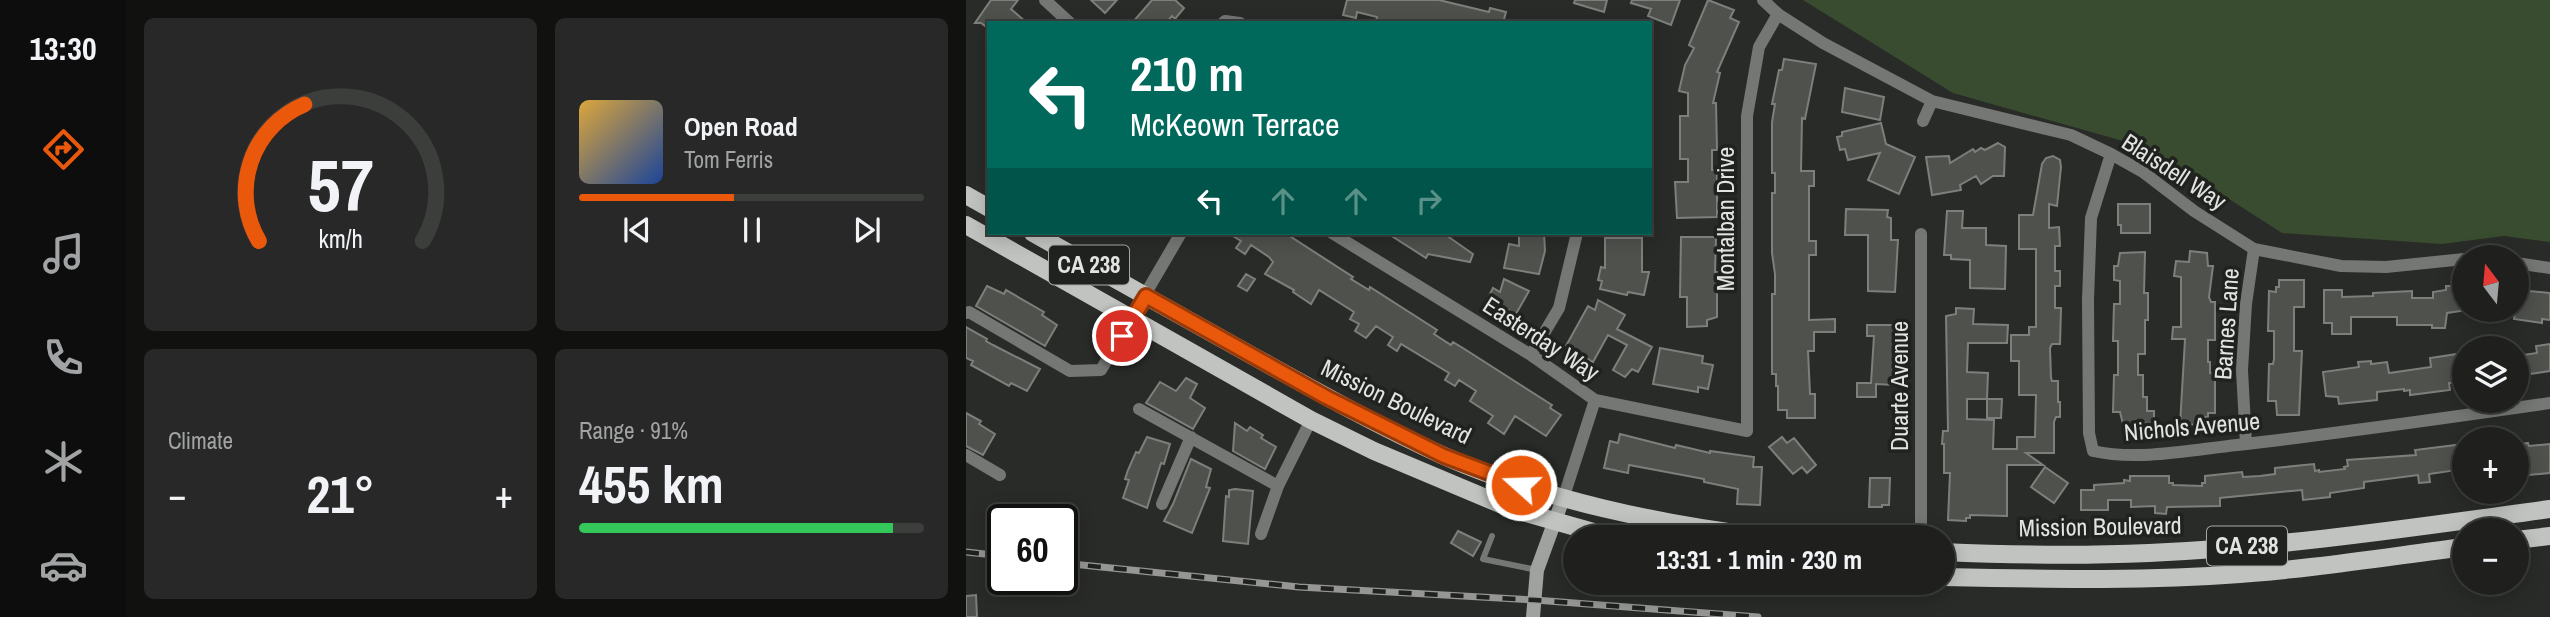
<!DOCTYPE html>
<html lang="en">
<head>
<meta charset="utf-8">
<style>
	:root { --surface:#1f201e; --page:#272827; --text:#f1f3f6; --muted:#a1a3a4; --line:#3c3e3c; --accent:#ea580c }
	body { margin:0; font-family:"Archivo Narrow",sans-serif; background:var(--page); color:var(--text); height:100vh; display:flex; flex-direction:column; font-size:26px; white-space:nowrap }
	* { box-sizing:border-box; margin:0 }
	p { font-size:23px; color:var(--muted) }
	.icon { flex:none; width:38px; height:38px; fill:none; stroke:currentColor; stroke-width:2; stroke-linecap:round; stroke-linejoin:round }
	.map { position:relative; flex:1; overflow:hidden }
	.panel { display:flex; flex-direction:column; gap:18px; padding:18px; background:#111210; width:840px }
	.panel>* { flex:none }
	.guide { position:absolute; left:21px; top:21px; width:665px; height:214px; border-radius:0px; box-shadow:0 4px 18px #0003,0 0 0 2px var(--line); background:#00695c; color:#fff; overflow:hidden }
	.needle { width:46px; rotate:344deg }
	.buttons { position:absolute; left:1486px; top:245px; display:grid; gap:14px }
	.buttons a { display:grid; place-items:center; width:77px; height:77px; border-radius:50%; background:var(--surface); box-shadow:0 4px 18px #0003,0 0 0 2px var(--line); font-size:35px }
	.speed { position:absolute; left:21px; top:504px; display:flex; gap:14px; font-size:35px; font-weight:700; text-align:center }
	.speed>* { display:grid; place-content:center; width:91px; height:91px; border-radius:50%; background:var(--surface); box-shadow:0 4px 18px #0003,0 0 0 2px var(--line); line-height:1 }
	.speed .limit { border:4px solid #111; border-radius:10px; background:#fff; color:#111 }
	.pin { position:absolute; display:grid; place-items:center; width:60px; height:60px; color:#fff; margin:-30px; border:4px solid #fff; border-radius:50%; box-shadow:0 2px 7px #0007 }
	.me { position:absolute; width:77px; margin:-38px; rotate:290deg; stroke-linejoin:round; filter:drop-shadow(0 0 5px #0008) }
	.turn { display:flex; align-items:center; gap:24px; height:147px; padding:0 28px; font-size:32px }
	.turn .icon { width:91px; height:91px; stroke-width:2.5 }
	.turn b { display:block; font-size:49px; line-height:60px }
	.lanes { display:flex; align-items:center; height:66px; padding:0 28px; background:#0003; justify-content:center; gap:35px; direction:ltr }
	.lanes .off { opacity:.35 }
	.big { font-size:52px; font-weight:700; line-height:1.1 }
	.panel .card { flex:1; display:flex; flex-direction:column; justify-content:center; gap:10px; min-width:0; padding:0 24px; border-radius:10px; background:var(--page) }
	.panel .dial { align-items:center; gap:0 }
	.dial svg { height:182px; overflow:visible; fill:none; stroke:var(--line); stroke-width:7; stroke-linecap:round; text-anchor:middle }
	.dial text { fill:var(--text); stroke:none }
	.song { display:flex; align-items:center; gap:21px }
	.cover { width:84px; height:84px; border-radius:10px; background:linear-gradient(135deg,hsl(40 70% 55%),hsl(220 70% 35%)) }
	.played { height:7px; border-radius:4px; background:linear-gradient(90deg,var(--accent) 45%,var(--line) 45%) }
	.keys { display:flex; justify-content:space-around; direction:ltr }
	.heat { display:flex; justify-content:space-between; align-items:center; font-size:38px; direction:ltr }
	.charge { height:10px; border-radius:5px; background:linear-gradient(90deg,#34c759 91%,var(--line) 0) }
	.panel .tiles { flex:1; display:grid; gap:18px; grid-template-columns:repeat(2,1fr) }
	.trip { position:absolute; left:597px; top:525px; width:392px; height:70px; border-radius:35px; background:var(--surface); box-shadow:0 4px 18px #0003,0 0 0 2px var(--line); font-weight:700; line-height:70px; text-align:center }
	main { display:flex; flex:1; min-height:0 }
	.dock { display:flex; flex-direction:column; width:126px; justify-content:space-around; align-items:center; background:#0c0d0c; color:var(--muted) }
	.dock .icon { width:49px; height:49px }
	.dock .selected { color:var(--accent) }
	.dock b { font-size:32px; color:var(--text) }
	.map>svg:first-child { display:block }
	.green { fill:#394c2f }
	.building { fill:#4e514c; stroke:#7c7f7b; stroke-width:2 }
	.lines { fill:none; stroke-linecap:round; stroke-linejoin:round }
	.service { stroke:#757775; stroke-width:6 }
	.minor { stroke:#757775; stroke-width:12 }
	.secondary { stroke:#a0a29f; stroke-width:14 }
	.primary { stroke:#c0c3bf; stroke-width:18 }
	.rail-casing { stroke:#969795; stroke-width:7 }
	.rail { stroke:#1f221e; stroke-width:4.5; stroke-dasharray:13; stroke-linecap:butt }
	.route-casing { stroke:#983908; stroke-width:18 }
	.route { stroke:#ea580c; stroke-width:12 }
	.labels { text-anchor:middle; stroke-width:7; stroke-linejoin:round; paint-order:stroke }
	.shield { fill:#1f221e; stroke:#a8aaa7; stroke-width:2 }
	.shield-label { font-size:23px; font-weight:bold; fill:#e3e4e2 }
	.street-label { font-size:24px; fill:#e3e4e2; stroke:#1f221e }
</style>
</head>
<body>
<main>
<nav class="dock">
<b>13:30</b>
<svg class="icon selected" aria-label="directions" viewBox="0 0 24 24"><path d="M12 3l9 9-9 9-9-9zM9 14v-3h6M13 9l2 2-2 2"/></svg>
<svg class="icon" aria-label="music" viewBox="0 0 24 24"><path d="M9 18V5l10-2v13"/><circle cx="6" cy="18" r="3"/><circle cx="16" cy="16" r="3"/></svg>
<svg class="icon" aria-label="phone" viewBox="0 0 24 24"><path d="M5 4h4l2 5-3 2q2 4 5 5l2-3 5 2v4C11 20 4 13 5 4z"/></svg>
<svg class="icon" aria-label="climate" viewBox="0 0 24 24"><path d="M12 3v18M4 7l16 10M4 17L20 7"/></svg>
<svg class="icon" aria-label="car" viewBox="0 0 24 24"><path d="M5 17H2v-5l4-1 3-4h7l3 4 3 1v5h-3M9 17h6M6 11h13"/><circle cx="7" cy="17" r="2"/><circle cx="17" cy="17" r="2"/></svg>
</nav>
<section class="panel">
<div class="tiles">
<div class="card dial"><svg viewBox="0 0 100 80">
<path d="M14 69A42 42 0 1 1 86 69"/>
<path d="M14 69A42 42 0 0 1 34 9" stroke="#ea580c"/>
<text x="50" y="56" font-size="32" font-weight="700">57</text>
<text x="50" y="72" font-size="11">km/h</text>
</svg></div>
<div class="card">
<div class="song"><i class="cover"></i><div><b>Open Road</b><p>Tom Ferris</p></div></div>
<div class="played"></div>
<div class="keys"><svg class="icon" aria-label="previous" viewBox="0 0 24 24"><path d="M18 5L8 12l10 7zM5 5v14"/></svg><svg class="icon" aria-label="pause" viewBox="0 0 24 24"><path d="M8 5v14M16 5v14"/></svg><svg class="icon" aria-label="next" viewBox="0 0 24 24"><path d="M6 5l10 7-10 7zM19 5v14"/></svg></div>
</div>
<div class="card"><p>Climate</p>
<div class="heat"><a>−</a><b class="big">21°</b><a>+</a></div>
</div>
<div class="card"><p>Range · 91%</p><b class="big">455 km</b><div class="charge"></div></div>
</div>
</section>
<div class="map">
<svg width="1584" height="617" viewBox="0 0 1584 617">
	<rect width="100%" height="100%" fill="#292b28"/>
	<path class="green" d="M837,0H1584V242L1538,236L1476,244L1316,233L1185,149L987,93Z"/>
	<path class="building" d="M25,0H52L45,9L61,23H23V29L15,23H9Z
		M125,0H151L139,13Z
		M186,0H209L218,8L209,19L206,16L200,23H166Z
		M381,0H473L523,12L524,8L540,12L537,23H410L411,17L391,12L390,18L377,15Z
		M609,0H641L638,12L608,3Z
		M666,0H714L705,25L682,16L685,9L665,3Z
		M742,0L768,10L764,18L773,22L751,72L754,73L747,103H750L751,150H746V170H751V217L711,218L709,182H722V159H714V116H722V93L713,91L719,65L728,48L723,45Z
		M818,59L850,64L839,119L836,118L835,171H848V186H843V241H850V255H843V320L869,319V332H848V351H842L844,394H849V418H821V410H812V386H810V374H806V294H809V274L806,253V193H809V173H806V122L809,104H806L813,70H816Z
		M879,88L918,97L914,120L876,112Z
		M915,123L920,144L949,157L933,194L902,180L914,153L882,160L879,149L874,150L871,137L876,136V132Z
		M1032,143L1039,147L1038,176H1027L1015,184L1010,176L994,185L995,190L966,195L960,157L983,156L984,163L1007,149L1009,152L1015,148L1019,150Z
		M1087,156L1094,160L1095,167L1091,206L1083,204V228L1093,227L1094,246H1089V271H1094V286H1089V308H1095L1094,344H1086L1084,348L1085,378L1086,381H1092V402H1094V417H1090L1088,422V453H1060L1077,465H1041V516L1004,515V518H1000V521L982,520L984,473H978V444H976L977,431H982L980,316L990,314V308L1008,309L1007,324L1042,325L1041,343H1002L1001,372L1022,373L1021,399H1001V419L1028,420L1027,449H1051V437H1069L1070,395H1053V361H1045V335H1063V327H1070V249H1053V215H1067L1076,164L1080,158Z
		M1152,204H1184V233H1155V225H1152Z
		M880,209L922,210L921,217L925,218V240H932L929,292L902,291V235H879Z
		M981,211H997L996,228H1020V245L1040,246L1039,289L1004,288V260L985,259V255H978Z
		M262,233H319L387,277L385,279L403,290L404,287L471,330L468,334L485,345L487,342L500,350L586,405L584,408L595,415L580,436L549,416L538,434L522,423L527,416L504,401L510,391L493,380L489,386L479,380L483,373L435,344L431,351L422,345L427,337L410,326L400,338L389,331L393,324L384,319L388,312L353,290L345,304L327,292L328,290L299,274L307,262L303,257L285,245L279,254L270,248L275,241Z
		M421,233H477L507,254L504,262L462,254L460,258Z
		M553,233H578L579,251L573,274L538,268L543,244L553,246Z
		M715,237H750L749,272H751V317L741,320V326L721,327V297H714Z
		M639,238H676V272H683L678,295L662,292L661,295L634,289L636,281L632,280L635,267L639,268Z
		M1224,251L1241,253L1242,266H1247L1243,297L1245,302H1249V340H1242V362H1244V373H1249V413H1242V417H1239V424L1214,425L1219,339H1206L1207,327H1215V277L1208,276L1210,261L1223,262Z
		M1179,252L1178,293H1182V320H1179V354H1172V375H1177V397H1181V411H1188V423L1157,424L1154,412H1147L1148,375H1152V341H1147L1148,304H1154V281L1148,280V266H1152L1154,253Z
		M280,274L289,279L281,291L272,286Z
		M538,279L563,291L550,314L521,300L527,288L534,292Z
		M1313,280H1338V307H1328V351H1336L1333,415H1311L1310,401H1302L1303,364H1307L1308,359V331H1302L1303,291L1310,292V287H1313Z
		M21,286L38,294L40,290L78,312L76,315L91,325L79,346L10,306Z
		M1480,286H1495V311L1481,313L1479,328H1466V325H1431V317H1385V334H1366V323H1358V290H1376V297L1407,296V293L1446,291V298H1467V292L1480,290Z
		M1553,290L1584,293V320L1576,319V323L1548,319Z
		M632,300L659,315L651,329L686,347L672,372L666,369L659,377L647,370L661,345L642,335L627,362L600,346L622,306L629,310Z
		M901,325H927V336H930L928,385L910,384V397H891V383H905L908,336H901Z
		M0,327L21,339L20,341L27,345L74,369L61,391L45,383L43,386L5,365L7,361L0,358Z
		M1584,344V371L1550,376V356L1571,353L1570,346Z
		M694,348L737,356L736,363L747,365L742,389L732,387V392L687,384Z
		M1491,354L1494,379L1487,380L1488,383H1483L1484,390L1444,395V390L1438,391V389L1411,392V400L1373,404L1372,397L1360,396L1357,372L1393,367L1392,362L1405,361V364L1421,362L1423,373L1465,367L1464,358Z
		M220,378L231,384L224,398L239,408L227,429L180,403L194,382L210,391Z
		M1021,399H1036L1035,418H1021Z
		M0,413L15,421L13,424L29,434L17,455L0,446Z
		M269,423L281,431L284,427L297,435L295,438L310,447L299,469L267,451Z
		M654,434L709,448L710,445L744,453V451L788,457L787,467H796L794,505L771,504L772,489L738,482V479L663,465L662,473L638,468L644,441L652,443Z
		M181,437L204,444L198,464L195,463L181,508L157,498L163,480L159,479L162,470L170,452L173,453Z
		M816,437L821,443L828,438L850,465L841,473L836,467L827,474L803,447Z
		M1562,443L1563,446L1584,444V473L1563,475V470L1550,471V445Z
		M1498,444V469L1463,474L1464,482L1453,483L1452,475L1398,482V488L1364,493V497L1337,500L1336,490L1254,498V506L1201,507L1200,514L1189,513V506L1165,507V500H1142V510H1115V490H1128V485L1158,483V480L1164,481V476H1203V483H1207V485L1236,486V483H1239V476L1276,472L1277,477L1294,476L1309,474V468L1348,464L1349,471L1353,470V472L1379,469L1378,467L1382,466L1381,460L1450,455L1449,450Z
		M225,459L245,469L240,487L244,488L226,533L198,521L207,504Z
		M1079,467L1102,483L1088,503L1065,487Z
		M904,478H924L923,505H916V507H903Z
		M269,489L287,491L282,544L257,541L260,496L263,497V490Z
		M492,531L515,542L507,556L485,543Z
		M10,595L11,617H0V596Z"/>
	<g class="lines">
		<path class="service" d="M526,536L517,559L571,570"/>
		<path class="minor" d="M79,0L104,23
			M797,0L812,14L857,43L966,101L1105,135L1145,154L1177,172L1228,211L1288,249L1375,266L1420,267L1498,259
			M257,23L259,21L274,23
			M957,121L966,101
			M1145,154L1125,218L1122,300L1123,433L1127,451C1172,461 1225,450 1271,445C1376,433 1480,418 1584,403
			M366,233L565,355L629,400L781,431V116L793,47L812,14
			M1550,263L1584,268
			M0,313L3,312L104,371L135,370L215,233
			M565,355L593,308L611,233
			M173,409L312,486
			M1280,444L1276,370L1280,304L1288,249
			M0,455L34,475
			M598,496L629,400
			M196,504L225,437
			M295,534L312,486L345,420
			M955,537V234"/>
		<path class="secondary" d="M567,617L571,570L598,496"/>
		<path class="primary" d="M0,195L23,208
			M0,225L345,420L408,451L546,509L645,537
			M67,233C139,274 212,314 285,355C348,390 412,426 478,456C576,499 695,525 801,537
			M1550,540L1584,536
			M976,552C1045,555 1115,556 1183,553C1318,547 1451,527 1584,509
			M976,577C1071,579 1165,581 1259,575C1339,570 1419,557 1498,547"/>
		<g class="rail-casing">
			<path id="rail" d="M0,552L37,556
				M96,563L333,587L569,600L792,617"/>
		</g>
		<use href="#rail" class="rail"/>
	</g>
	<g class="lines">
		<g class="route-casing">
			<path id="route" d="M156,336L180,296L360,397L478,456L555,485"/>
		</g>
		<use href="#route" class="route"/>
	</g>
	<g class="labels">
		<g class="shield">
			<rect x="83" y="245.5" width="80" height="39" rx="5"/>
			<rect x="1241" y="526.5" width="80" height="39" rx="5"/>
		</g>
		<g class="shield-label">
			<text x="123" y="273">CA 238</text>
			<text x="1281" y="554">CA 238</text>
		</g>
		<g class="street-label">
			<text transform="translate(1208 172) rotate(33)" y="8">Blaisdell Way</text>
			<text transform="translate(760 219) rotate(-90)" y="8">Montalban Drive</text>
			<text transform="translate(1261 324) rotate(-86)" y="8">Barnes Lane</text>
			<text transform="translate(575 339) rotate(33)" y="8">Easterday Way</text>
			<text transform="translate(934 386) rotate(-90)" y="8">Duarte Avenue</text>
			<text transform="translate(430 402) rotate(26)" y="8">Mission Boulevard</text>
			<text transform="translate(1226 427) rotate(-5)" y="8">Nichols Avenue</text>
			<text transform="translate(1134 527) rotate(-1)" y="8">Mission Boulevard</text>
		</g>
	</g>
</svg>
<div class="buttons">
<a><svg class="needle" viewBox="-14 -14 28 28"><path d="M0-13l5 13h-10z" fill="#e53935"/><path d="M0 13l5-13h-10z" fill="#a1a3a4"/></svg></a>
<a><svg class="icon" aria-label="layers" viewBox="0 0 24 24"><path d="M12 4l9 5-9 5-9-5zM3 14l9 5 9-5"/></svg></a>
<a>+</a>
<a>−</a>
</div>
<div class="speed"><div class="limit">60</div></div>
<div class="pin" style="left:156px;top:336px;background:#d93025"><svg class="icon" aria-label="arrive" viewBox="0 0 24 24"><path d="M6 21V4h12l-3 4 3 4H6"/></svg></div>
<svg class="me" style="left:555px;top:485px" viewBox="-20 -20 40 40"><circle r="17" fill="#ea580c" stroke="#fff" stroke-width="3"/><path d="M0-11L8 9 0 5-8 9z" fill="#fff"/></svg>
<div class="trip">13:31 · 1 min · 230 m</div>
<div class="guide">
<div class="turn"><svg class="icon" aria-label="left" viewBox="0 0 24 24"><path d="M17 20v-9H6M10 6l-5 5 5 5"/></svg><div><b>210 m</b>McKeown Terrace</div></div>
<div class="lanes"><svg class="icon" aria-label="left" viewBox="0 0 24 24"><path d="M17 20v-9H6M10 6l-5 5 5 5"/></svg><svg class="icon off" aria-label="ahead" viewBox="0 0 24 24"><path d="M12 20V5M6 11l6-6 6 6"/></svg><svg class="icon off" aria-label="ahead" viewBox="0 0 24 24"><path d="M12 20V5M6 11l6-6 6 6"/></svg><svg class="icon off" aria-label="right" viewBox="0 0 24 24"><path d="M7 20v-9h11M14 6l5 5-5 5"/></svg></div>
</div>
</div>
</main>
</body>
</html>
